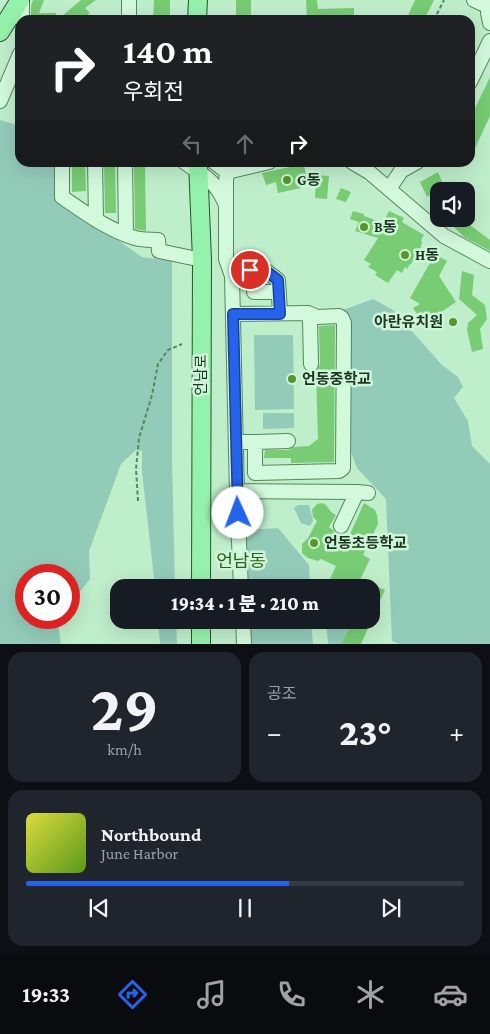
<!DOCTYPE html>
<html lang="ko">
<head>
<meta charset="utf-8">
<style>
	:root { --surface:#171b24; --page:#20242c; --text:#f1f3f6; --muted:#9ea1a6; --line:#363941; --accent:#2563eb }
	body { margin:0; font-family:"Crimson Pro","Noto Sans KR",serif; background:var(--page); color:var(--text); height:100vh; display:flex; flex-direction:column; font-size:19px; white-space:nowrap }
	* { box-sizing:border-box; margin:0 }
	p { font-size:16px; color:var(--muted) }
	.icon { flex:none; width:28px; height:28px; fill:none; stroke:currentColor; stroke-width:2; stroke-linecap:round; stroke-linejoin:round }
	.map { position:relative; height:644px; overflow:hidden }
	.side { display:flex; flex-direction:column; gap:8px; padding:8px; background:#0d0f14; flex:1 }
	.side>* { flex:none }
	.top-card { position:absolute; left:15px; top:15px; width:460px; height:152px; border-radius:15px; box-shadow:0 5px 20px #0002; background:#202124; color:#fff; overflow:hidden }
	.controls { position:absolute; left:430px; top:182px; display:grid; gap:10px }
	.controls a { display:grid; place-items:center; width:45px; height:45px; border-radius:10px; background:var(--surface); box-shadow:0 5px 20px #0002; font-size:25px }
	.speed { position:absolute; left:15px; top:564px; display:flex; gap:10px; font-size:25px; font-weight:700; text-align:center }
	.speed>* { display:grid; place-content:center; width:65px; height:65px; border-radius:50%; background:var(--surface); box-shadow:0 5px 20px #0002; line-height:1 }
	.speed .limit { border:8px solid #d22; background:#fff; color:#111 }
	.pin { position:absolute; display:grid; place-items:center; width:42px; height:42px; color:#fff; margin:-21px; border:2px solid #fff; border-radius:50%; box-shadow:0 1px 5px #0007 }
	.me { position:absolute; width:55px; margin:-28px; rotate:358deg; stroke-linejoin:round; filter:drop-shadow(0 0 4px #0008) }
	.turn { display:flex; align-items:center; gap:18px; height:105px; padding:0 25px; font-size:22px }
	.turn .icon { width:65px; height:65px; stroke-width:2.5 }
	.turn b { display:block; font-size:35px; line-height:42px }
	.lanes { display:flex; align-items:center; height:48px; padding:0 25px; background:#0003; justify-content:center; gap:25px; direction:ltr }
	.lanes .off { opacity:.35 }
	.big { font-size:38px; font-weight:800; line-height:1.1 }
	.side .widget { flex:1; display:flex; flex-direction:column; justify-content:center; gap:8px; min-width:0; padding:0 18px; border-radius:15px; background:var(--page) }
	.side .dial { align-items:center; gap:0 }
	.dial b { font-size:65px; line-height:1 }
	.song { display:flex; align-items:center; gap:15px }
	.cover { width:60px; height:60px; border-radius:8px; background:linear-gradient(135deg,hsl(60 70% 55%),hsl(90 70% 35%)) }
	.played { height:5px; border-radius:2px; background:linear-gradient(90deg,var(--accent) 60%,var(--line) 60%) }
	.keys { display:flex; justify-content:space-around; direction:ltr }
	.heat { display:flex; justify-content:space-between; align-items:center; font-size:28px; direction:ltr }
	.side .tiles { flex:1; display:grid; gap:8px; grid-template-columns:1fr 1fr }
	.widget:last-child { grid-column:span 2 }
	.trip { position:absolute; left:110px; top:579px; width:270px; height:50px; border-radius:15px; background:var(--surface); box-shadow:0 5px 20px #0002; font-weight:800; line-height:50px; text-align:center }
	.tabs { display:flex; height:80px; justify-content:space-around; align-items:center; background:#090b0e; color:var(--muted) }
	.tabs .icon { width:35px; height:35px }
	.tabs .selected { color:var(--accent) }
	.tabs b { font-size:22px; color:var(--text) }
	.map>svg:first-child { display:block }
	.green { fill:#93cbb9 }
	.building { fill:#77cc74 }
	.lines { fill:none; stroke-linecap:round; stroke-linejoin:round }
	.minor-casing { stroke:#57865b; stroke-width:16 }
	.major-casing { stroke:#2c532d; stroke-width:20 }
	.path { stroke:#57865b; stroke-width:2; stroke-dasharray:4 2.5; stroke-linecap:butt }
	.minor { stroke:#d2f9dc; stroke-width:14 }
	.major { stroke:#95f2ac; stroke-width:18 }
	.route-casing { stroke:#184099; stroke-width:12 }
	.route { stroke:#2563eb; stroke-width:9 }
	.poi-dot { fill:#599527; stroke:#cef5d9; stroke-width:2 }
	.labels { text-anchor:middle; stroke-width:5; stroke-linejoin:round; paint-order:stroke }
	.poi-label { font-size:15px; font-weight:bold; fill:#1c351d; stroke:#cef5d9; text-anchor:start }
	.street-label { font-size:15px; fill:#1c351d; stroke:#cef5d9 }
	.quarter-label { font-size:18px; fill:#2c621b; stroke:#cef5d9 }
</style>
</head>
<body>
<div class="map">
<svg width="490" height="644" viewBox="0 0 490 644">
	<rect width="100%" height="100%" fill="#bfeecb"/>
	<path class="green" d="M0,120L20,126V162L56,163L55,196L142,257L172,261V460L175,587H155L142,471V451L136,450L121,464L89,551L90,579L69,606V575H26V618H59L57,620L61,644H0Z
		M373,299L393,310L442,365L458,377L463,387L454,398L468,421L472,446L490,464V644H400L392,641L386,499L357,468L349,447L340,311Z
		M254,335H293L294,409L255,410Z
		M263,413H294V428L263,429Z
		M298,505H309L313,521L310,526L301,523L294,508Z
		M278,528L309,565L310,587H249L246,530Z
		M158,620H176L177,644H160Z
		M250,620H311L313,644H252Z
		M326,620L352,621L341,644H328Z"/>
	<path class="building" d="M33,0H44L39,13H56V20H31V6Z
		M81,0H96L85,8L90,13L82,20H66L62,16Z
		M154,0H170V20H153Z
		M236,0H251V20H236Z
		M306,0H317L318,9L354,8V20H307Z
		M415,0H434L424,20H406Z
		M490,77V116L470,159V119Z
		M72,162H85L86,191L72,192Z
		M104,162H115L116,213H105Z
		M134,162H145L146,231L135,229Z
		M304,164L306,176L299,178L301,188L278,193L276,182L266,185L262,173Z
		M438,172L444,186L427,197L420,182Z
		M316,175L329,176L327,199L315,198Z
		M341,188L351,192L346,202L336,199Z
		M353,211L364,214V216L383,223L389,211L404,218L402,222L424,235L421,240L422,242L421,247L411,264H410L407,269L405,267L402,273L397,270L388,283L375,275L377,272L368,267L371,264L364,260L378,238L355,231L359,222L350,219Z
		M446,219H476L470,225L490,240V251L464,237Z
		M435,254L447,261L439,276L456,302L424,324L413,308L420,304L410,298Z
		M462,271L474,275L472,295L485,305L487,319L480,329L483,349L472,352L467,330L468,323L477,315L459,299Z
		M335,325L334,462L291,463V458H264L265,450H288L294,447L309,446L318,439L316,371L320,364L319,326Z
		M322,503L326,505L331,512L336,515L329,527L335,532L329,544L343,550L364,503L375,510L377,515L378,524L363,555L370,559L360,580L385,590L361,644H341L353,620H371V588H326L336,566L321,559L318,561L308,558L302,553V544L308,538L317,521L313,517L312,510L317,504Z"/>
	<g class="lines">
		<g class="minor-casing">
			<path id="minor" d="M22,0V20
				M129,0V20
				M474,0L489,7
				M490,7L488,13L490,23
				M470,82L490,41
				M0,101L20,54
				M62,162V197C84,212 108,230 135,238C142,240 151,240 158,240L159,251L202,260
				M95,162L96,220
				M125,162L126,235
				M184,162C203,175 216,181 225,203
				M214,162L227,172L226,181V259L232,276L237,495L241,588
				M352,162L369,172L444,236L490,261
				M227,172L269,162
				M389,189L401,171L417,162
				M250,269L266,271L278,280L280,313
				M254,292H279
				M308,313L310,320L311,364
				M233,314L308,313L317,317L339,316L342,318L344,323L343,468L339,471L255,473V442H236
				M255,442L288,441
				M237,491L357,492L368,493
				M341,526L357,492
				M243,620L244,644"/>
		</g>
		<g class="major-casing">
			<path id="major" d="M197,20L198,0
				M0,32L20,0
				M198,162L202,260L201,588
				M201,644V620"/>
		</g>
		<path class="path" d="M434,20L444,0
			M138,501L136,469L139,438L152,395L158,364L168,350L182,344"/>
		<use href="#minor" class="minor"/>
		<use href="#major" class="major"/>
	</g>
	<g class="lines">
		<g class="route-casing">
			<path id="route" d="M238,513L233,314H280L278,280L266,271L250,270"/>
		</g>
		<use href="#route" class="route"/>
	</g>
	<g class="poi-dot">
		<circle cx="287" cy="180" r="5"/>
		<circle cx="364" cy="227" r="5"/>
		<circle cx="405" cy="255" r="5"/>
		<circle cx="453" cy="322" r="5"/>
		<circle cx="292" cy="379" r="5"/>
		<circle cx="314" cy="543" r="5"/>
	</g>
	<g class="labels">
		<g class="poi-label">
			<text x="297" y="185">G동</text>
			<text x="374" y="232">B동</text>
			<text x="415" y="260">H동</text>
			<text x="443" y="327" text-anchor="end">아란유치원</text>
			<text x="302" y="384">언동중학교</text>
			<text x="324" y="548">언동초등학교</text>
		</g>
		<g class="street-label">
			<text transform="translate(201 375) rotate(-90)" y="5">언남로</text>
		</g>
		<g class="quarter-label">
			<text x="241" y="567">언남동</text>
		</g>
	</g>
</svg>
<div class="controls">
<a><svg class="icon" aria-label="sound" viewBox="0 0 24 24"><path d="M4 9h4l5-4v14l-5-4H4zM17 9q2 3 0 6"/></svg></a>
</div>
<div class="speed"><div class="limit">30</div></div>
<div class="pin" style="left:250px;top:270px;background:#d93025"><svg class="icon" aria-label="arrive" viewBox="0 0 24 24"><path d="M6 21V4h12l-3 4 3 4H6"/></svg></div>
<svg class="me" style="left:238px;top:513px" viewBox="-20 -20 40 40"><circle r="19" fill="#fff"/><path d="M0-13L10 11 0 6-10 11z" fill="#2563eb"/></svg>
<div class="trip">19:34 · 1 분 · 210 m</div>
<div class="top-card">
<div class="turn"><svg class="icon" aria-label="right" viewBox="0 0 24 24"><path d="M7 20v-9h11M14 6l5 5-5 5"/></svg><div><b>140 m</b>우회전</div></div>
<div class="lanes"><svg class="icon off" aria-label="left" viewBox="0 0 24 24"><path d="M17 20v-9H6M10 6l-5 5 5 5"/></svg><svg class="icon off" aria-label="ahead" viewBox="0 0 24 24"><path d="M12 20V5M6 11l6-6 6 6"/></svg><svg class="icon" aria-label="right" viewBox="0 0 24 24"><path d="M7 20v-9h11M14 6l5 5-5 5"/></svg></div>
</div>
</div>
<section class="side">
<div class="tiles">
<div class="widget dial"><b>29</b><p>km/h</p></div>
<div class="widget"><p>공조</p>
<div class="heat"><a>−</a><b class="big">23°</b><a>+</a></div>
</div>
<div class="widget">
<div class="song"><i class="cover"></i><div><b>Northbound</b><p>June Harbor</p></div></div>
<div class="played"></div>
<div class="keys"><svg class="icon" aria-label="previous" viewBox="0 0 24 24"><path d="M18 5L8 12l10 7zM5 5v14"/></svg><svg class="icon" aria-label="pause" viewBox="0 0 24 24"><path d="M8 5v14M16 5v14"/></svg><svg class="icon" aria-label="next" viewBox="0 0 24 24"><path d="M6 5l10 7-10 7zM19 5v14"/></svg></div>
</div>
</div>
</section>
<nav class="tabs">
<b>19:33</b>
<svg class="icon selected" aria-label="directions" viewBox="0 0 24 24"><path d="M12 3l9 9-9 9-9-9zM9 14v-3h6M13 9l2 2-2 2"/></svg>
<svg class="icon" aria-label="music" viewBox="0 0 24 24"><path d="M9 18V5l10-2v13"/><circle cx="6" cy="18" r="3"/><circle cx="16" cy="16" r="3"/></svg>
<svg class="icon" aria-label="phone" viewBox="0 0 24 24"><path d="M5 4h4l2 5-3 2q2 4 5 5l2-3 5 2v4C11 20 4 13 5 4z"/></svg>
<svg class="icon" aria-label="climate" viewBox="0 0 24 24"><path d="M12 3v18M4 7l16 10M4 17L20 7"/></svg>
<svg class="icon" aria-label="car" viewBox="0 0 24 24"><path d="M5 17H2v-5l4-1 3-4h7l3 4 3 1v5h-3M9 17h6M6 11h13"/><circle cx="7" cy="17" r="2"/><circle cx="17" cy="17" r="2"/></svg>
</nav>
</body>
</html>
